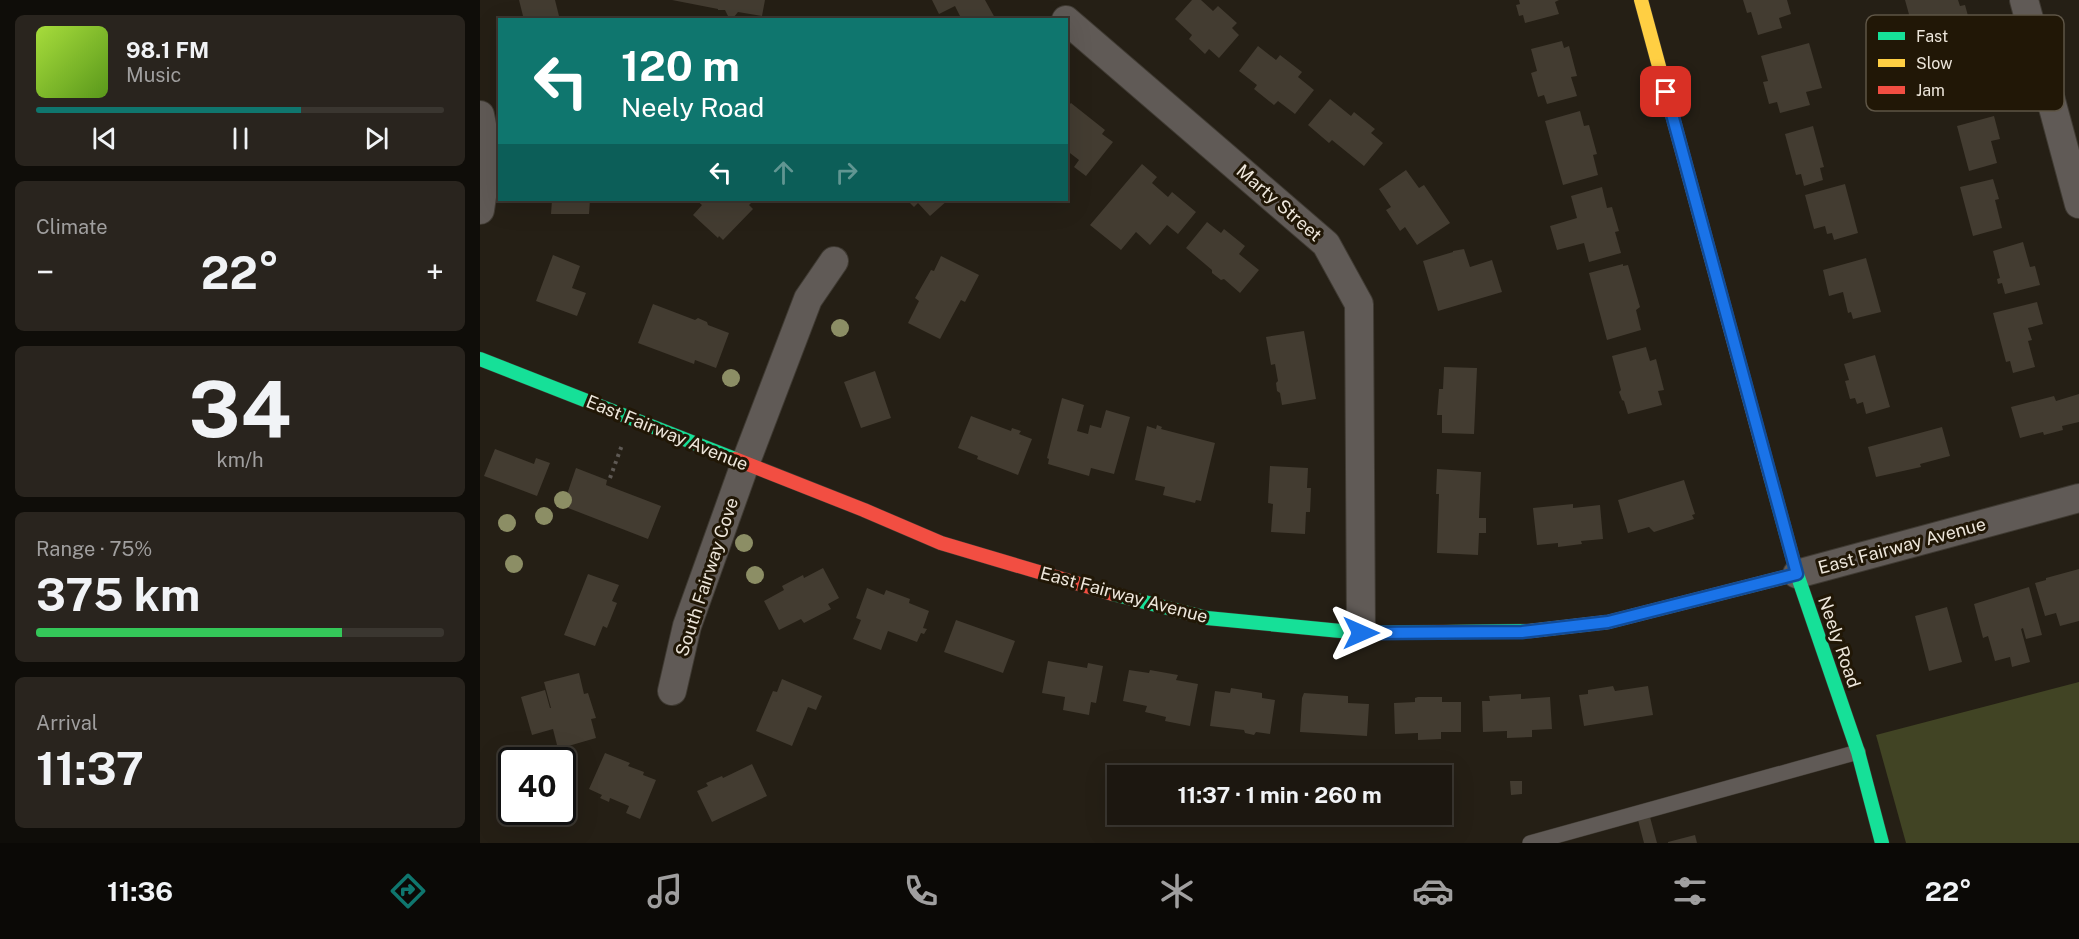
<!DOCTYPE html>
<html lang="en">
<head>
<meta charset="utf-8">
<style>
	:root { --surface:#1c1710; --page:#29241e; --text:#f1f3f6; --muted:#a09f9f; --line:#3a3630; --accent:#0f766e }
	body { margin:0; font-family:"Public Sans",sans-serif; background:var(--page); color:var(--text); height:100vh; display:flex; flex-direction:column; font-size:22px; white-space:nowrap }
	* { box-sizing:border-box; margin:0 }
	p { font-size:20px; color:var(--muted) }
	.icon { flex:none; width:33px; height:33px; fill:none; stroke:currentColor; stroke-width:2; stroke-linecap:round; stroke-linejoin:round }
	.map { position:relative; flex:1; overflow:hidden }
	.panel { display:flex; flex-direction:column; gap:15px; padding:15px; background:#0f0d09; width:480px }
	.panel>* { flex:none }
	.hud { position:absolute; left:18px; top:18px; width:570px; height:183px; border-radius:0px; box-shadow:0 6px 24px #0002,0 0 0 2px var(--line); background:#0f766e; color:#fff; overflow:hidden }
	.speed { position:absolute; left:18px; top:747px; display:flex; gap:12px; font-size:30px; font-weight:700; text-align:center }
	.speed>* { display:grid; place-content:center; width:78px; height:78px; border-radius:50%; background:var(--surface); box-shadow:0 6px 24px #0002,0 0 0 2px var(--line); line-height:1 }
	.speed .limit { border:3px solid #111; border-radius:9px; background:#fff; color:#111 }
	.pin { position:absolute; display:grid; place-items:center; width:51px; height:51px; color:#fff; margin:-26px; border-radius:12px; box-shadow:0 3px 9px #0006 }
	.me { position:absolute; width:66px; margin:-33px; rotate:90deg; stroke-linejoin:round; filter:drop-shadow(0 0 4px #0008) }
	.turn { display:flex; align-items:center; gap:21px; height:126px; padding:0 24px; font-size:27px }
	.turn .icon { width:78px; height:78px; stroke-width:2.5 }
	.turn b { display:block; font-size:42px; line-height:51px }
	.lanes { display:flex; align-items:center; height:57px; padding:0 24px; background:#0003; justify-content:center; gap:30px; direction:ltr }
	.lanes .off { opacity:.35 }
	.big { font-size:45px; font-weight:700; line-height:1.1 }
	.panel .tile { flex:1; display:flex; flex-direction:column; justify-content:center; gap:9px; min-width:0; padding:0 21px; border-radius:9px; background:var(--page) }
	.panel .dial { align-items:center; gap:0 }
	.dial b { font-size:78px; line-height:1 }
	.song { display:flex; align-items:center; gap:18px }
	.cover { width:72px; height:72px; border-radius:9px; background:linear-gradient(135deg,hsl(80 70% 55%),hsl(90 70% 35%)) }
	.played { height:6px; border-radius:3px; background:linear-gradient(90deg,var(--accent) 65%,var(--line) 65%) }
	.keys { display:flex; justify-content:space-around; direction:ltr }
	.heat { display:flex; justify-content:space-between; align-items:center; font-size:33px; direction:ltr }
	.charge { height:9px; border-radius:4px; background:linear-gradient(90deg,#34c759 75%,var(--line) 0) }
	.trip { position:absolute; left:627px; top:765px; width:345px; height:60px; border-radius:0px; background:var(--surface); box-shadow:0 6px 24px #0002,0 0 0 2px var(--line); font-weight:700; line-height:60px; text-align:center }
	.menu { display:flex; height:96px; justify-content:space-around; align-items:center; background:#0b0906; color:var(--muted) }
	.menu .icon { width:42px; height:42px }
	.menu .current { color:var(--accent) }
	.menu b { font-size:27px; color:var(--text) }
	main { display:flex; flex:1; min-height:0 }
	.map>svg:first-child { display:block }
	.green { fill:#414424 }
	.building { fill:#433c31 }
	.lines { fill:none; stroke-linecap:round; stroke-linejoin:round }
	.lane-casing { stroke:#3f3a32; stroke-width:16 }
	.street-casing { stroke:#3f3a32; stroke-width:30 }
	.fast-casing { stroke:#3f3a32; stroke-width:15 }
	.slow-casing { stroke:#3f3a32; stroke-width:15 }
	.jam-casing { stroke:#3f3a32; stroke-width:15 }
	.path { stroke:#5e5954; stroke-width:4; stroke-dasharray:3 4.5; stroke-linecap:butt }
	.lane { stroke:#605a56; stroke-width:15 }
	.street { stroke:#605a56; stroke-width:28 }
	.fast { stroke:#16e098; stroke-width:14 }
	.slow { stroke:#ffcf43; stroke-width:14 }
	.jam { stroke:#f24e42; stroke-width:14 }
	.tree { fill:#8c8e65 }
	.route-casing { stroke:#114b97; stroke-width:15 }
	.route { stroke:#1a73e8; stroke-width:10 }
	.labels { text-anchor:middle; stroke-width:6; stroke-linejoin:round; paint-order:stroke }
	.street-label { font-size:18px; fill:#ede6db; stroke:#211706 }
	.key { fill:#211706; stroke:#5e5546; stroke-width:1.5 }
	.key-label { font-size:16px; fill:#ede6db }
</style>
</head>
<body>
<main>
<section class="panel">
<div class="tile">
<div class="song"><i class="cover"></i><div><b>98.1 FM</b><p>Music</p></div></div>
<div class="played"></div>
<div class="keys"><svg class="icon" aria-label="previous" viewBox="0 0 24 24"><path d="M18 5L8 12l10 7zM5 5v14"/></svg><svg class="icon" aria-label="pause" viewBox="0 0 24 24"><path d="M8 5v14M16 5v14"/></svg><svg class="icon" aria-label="next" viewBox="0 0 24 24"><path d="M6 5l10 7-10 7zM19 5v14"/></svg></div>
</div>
<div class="tile"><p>Climate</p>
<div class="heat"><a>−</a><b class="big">22°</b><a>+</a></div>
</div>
<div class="tile dial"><b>34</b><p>km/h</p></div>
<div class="tile"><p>Range · 75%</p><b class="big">375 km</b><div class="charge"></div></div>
<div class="tile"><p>Arrival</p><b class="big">11:37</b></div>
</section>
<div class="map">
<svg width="1599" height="843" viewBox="0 0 1599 843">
	<rect width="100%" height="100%" fill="#251f15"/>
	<path class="green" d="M1599,682V843H1426L1396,735Z"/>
	<path class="building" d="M39,0H75L80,20H44Z
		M192,0H285L282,16L258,12L254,17L248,16L245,10H238V9Z
		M452,0H505L515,18L482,20L475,6L459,14Z
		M712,0H721L733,11L738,6L757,23L752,28L759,35L739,58L729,49L725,54L709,39L712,35L695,19Z
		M1039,0H1079L1075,2L1079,14L1045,23L1043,15L1039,16L1036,5L1040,4Z
		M1263,0H1307L1311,14L1299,18L1302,28L1278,35L1271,12L1267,13Z
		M1425,0H1478L1480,6L1485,5L1490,23L1484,25L1487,36L1454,45L1451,32L1435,36Z
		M1082,41L1084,48L1089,46L1097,76L1091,77L1097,96L1067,104L1064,95L1058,97L1051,73L1057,71L1051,49Z
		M1329,43L1342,88L1326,92L1330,105L1300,113L1297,102L1289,104L1283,82L1288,81L1281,56Z
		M778,46L796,60L800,55L822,72L818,77L834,90L815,114L798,101L794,105L774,89L777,85L759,71Z
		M850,99L871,116L874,112L895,129L891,133L903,143L884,166L852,140L849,143L828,125Z
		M591,103L625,130L622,134L633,142L606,176L594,167L599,160L586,150V108Z
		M1100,111L1104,126L1109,125L1117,154L1113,155L1118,175L1083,185L1065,121Z
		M1514,116L1520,139L1511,141L1517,163L1489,171L1477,126Z
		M1333,126L1344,167L1340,168L1343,180L1324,186L1321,174L1316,175L1305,134Z
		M662,164L677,177L672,183L688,197L692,192L716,212L698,234L687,225L670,245L656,232L641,250L610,225Z
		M926,170L939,188L944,185L970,223L937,245L925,227L920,231L906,210L911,207L899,189Z
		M1513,179L1519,199L1515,200L1522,228L1493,236L1480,187Z
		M1365,184L1378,233L1354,240L1352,233L1347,234L1345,226L1334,229L1325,195Z
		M1122,187L1127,208L1132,207L1139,231L1135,232L1141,253L1109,262L1104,243L1077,250L1070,226L1097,218L1091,196Z
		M72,200H110L109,214H71Z
		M216,200H274L269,205L273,209L243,240L239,236L238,238L213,215L222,205Z
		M427,200H468L450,216L438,203L434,207Z
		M727,222L741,233L744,229L765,246L759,254L779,270L760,293L744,279L741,280L732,273V270L706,248Z
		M1543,242L1550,267L1555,266L1560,285L1525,294L1522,283L1518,284L1517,279L1520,278L1513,251Z
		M984,249L990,267L1012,260L1022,292L958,311L943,261L973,252V251Z
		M73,255L100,266L92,288L106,293L97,316L56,301Z
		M461,256L499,275L485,302L481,300L460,339L428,323L439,301L435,298L451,270L454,271Z
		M1386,258L1401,312L1373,319L1371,312L1368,313L1363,292L1349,296L1343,270Z
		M1143,264V266L1148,265L1160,307L1156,310L1161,330L1127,340L1109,273Z
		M1557,302L1563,324L1548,328L1552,340L1548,341L1555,367L1533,373L1530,361L1526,362L1513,313Z
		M173,304L215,320L218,318L227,322L228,325L249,333L236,368L215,360L214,364L158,343Z
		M824,331L836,399L802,405L800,393L797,391L796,383L798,381L795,364L791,365L786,337Z
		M1166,347L1170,361L1176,359L1184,390L1178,391L1182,405L1148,414L1144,401L1142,400L1139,392L1141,390L1132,356Z
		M1395,355L1410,407L1386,414L1383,402L1377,404L1375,398L1370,399L1365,381L1369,380L1364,364Z
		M964,367L997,368L994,434L962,433V415H957L959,389H963Z
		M395,371L411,418L381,428L364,382Z
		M1599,394V422L1582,426L1583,430L1564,435L1563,432L1540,438L1531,407L1574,396L1576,401Z
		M582,398L604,405L597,431L608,434L610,425L621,428L626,410L650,417L634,474L611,468L609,476L568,464L569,459L567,458Z
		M491,416L531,431L532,428L541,431L539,434L552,439L538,475L497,459L498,456L478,448Z
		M677,425L682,427L681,429L735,443L721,501L716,500L715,503L683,495L685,487L655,480L667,426L676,429Z
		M1462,427L1470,456L1440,464L1441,467L1396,477L1388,447Z
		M15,449L54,464L56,458L70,463L57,496L4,476Z
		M790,466L828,468L827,488H831L830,512H826L825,534L791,532L793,504L788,503Z
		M96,468L127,480L126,485L181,506L168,539L83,506Z
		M957,469L1001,472L999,518H1006V533H999L998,555L957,553L959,494H956Z
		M1204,480L1215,514L1212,515L1214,519L1174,532L1169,527L1148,533L1138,500Z
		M1093,504V508L1120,505L1123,539L1101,541L1102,544L1078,547V543L1057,545L1053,508Z
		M343,568L359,598L348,604L351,609L324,623L321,619L299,630L284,601L304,590L302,586L323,575L324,578Z
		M1599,569V621L1580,626L1576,613L1565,616L1555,583L1566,580V578Z
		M108,574L139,585L132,601L137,603L127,628L123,626L115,646L84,635Z
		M1549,587L1562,635L1546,639L1543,628L1541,629L1550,662L1532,667L1530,657L1515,661L1508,636L1503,638L1494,604Z
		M387,588L404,595L406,590L430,599L429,603L449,611L443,628L447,629L444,634L441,633L437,642L408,631L401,650L373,639L381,620L376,618Z
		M1467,607L1482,662L1449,671L1435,616Z
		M476,620L535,641L523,673L464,652Z
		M568,661L607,668L608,663L623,666L616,703L611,702L609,715L583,710L585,697L562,693Z
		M649,670L669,673L670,670L698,675L696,680L718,684L710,726L685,721L686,717L665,712L667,706L643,701Z
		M99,673L104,694L108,693L116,718L111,719L116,738L78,749L73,729L52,735L41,697L65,690L70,708H71L64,682Z
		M302,679L342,696L336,710L328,707L312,746L276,731L293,691L297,692Z
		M1133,686L1135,691L1168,686L1173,715L1104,726L1099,695L1108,694V690Z
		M751,688L782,693V698L795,700L790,734L776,732L774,735L765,733L764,730L730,726L735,691L750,693Z
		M824,693L868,696V703L889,704L887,736L820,732L822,698Z
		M1041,694V699L1070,697L1072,729L1052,730V737L1027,738V731L1003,732L1002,701H1010L1009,696Z
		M938,697H962V702H981V732H961V739L938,740V733L915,734L914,703L935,702V698Z
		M125,753L150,763L148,766L164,772L163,775L176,780L160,819L146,813L149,806L130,798L129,802L120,798L122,795L109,789Z
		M272,764L287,796L232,822L217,791L228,786L226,783L242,776L243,778Z
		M1030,781H1042V794L1031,795Z
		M1170,817L1177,843H1164L1158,820Z
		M1215,835L1217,843H1188V842Z"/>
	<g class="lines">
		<g class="lane-casing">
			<path id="lane" d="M1050,843L1378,752"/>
		</g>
		<g class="street-casing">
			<path id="street" d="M1544,0L1599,204
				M586,20L846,244L879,304L881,633
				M0,115C7,145 5,180 0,210
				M1317,574L1599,498
				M192,691L207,626L265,464L328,299L354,261"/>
		</g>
		<g class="fast-casing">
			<path id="fast" d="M0,359L255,459
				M1291,479L1317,574L1378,752L1402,843
				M633,594L727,618L881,633L1050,631"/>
		</g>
		<g class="slow-casing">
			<path id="slow" d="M1161,0L1291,479
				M1050,631L1128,622L1317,574"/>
		</g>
		<g class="jam-casing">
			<path id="jam" d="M255,459L384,510L461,543L633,594"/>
		</g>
		<path class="path" d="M130,478L142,445"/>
		<use href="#lane" class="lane"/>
		<use href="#street" class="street"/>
		<use href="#fast" class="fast"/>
		<use href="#slow" class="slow"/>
		<use href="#jam" class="jam"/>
	</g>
	<g class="tree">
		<circle cx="360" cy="328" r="9"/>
		<circle cx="251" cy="378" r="9"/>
		<circle cx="83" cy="500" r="9"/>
		<circle cx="64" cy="516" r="9"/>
		<circle cx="27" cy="523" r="9"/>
		<circle cx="264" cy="543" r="9"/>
		<circle cx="34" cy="564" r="9"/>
		<circle cx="275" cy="575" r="9"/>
	</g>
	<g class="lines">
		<g class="route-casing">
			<path id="route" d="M881,633L1042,632L1128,622L1317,574L1186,92"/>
		</g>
		<use href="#route" class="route"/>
	</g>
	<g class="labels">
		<g class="street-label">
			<text transform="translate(799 203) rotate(41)" y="6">Marty Street</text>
			<text transform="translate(187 433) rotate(22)" y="6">East Fairway Avenue</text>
			<text transform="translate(1422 546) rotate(-15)" y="6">East Fairway Avenue</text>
			<text transform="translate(227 577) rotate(-72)" y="6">South Fairway Cove</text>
			<text transform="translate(644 595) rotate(15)" y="6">East Fairway Avenue</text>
			<text transform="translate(1359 642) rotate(71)" y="6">Neely Road</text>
		</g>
	</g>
	<rect x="1386" y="15" width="198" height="96" rx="9" class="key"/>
	<rect x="1398" y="32" width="27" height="8" fill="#16e098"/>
	<rect x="1398" y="59" width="27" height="8" fill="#ffcf43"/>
	<rect x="1398" y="86" width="27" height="8" fill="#f24e42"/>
	<g class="key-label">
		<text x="1436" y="42">Fast</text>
		<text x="1436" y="69">Slow</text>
		<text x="1436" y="96">Jam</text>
	</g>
</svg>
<div class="speed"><div class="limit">40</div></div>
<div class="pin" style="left:1186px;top:92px;background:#d93025"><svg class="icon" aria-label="arrive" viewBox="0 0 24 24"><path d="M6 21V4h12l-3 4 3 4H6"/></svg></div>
<svg class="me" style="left:881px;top:633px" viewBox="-20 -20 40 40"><path d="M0-17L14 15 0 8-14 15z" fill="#1a73e8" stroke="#fff" stroke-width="4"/></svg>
<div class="trip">11:37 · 1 min · 260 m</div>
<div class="hud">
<div class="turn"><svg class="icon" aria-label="left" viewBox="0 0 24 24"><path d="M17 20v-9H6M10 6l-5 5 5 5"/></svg><div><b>120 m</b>Neely Road</div></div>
<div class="lanes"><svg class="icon" aria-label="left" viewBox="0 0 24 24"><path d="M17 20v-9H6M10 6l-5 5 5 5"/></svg><svg class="icon off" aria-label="ahead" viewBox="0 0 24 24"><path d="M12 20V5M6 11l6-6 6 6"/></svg><svg class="icon off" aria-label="right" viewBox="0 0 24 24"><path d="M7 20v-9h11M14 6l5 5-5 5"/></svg></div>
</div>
</div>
</main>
<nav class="menu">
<b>11:36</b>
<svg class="icon current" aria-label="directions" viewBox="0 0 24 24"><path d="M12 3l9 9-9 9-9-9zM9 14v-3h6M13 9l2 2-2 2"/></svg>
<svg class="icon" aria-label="music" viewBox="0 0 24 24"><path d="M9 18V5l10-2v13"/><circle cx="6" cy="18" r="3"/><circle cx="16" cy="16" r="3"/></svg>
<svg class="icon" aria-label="phone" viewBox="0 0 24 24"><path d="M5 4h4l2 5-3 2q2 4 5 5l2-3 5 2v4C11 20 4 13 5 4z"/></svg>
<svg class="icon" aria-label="climate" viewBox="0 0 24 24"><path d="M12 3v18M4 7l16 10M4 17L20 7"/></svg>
<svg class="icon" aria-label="car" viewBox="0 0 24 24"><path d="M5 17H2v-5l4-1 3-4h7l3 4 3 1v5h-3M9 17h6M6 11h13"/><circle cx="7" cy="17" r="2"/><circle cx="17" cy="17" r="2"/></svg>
<svg class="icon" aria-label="filters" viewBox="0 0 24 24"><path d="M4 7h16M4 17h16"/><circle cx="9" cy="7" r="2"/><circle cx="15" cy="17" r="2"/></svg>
<b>22°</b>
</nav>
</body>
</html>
